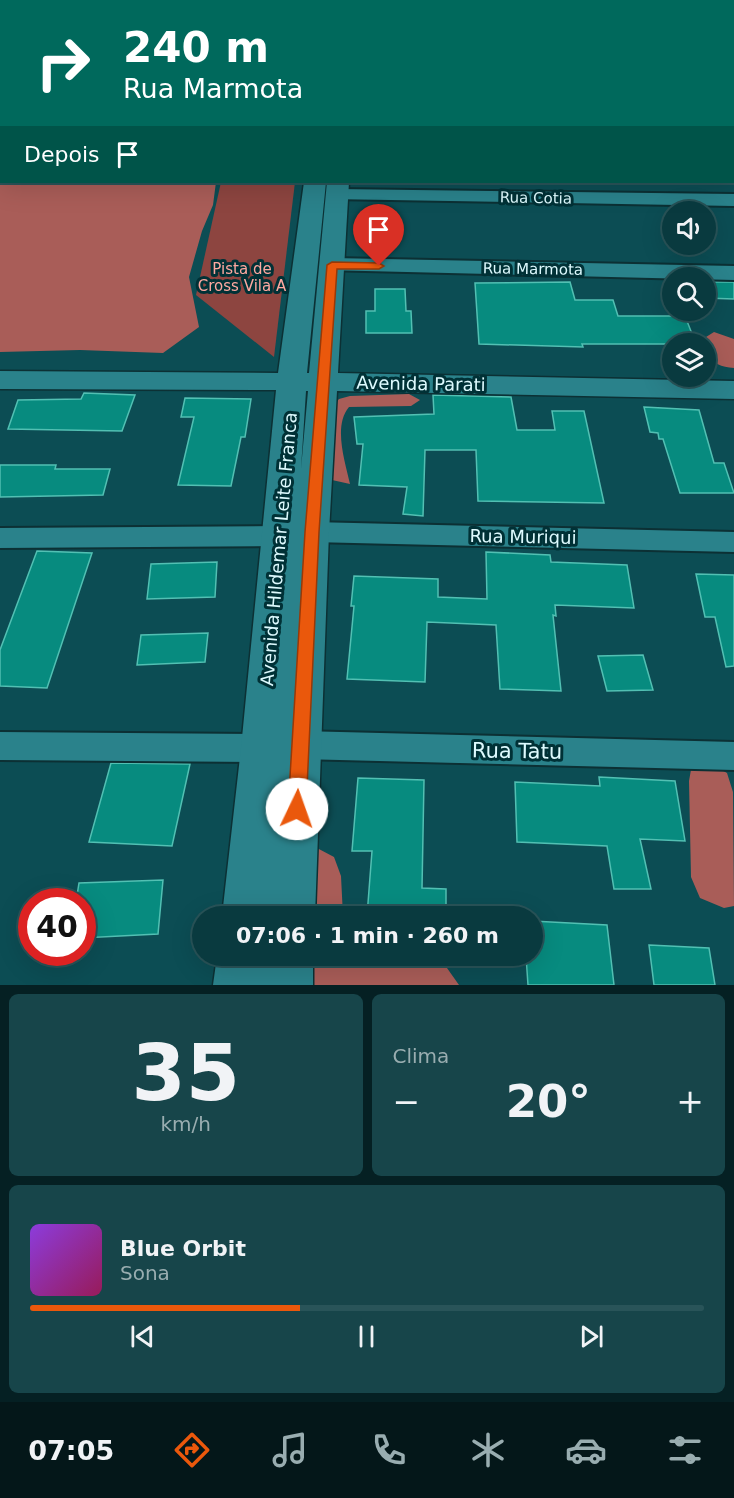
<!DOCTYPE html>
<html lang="pt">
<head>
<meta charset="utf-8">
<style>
	:root { --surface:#093a3f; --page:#17454a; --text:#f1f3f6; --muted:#99adb0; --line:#295459; --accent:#ea580c }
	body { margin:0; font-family:"DejaVu Sans",sans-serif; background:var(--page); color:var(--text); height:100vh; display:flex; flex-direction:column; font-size:22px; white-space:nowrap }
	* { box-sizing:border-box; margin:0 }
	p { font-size:20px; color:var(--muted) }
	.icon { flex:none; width:33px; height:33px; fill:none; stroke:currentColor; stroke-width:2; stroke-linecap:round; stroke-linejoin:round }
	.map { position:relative; height:985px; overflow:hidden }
	.drawer { display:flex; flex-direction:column; gap:9px; padding:9px; background:#052023; flex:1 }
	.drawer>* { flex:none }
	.guide { position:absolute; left:0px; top:0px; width:735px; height:183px; box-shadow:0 6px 24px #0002,0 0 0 2px var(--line); background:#00695c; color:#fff; overflow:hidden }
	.tools { position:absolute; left:662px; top:201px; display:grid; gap:12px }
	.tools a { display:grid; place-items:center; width:54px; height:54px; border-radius:50%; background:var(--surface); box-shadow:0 6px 24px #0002,0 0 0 2px var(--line); font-size:30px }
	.speed { position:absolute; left:18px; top:888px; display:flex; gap:12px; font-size:30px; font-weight:700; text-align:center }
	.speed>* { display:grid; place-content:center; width:78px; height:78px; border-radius:50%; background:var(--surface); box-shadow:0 6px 24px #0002,0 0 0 2px var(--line); line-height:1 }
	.speed .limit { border:9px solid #d22; background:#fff; color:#111 }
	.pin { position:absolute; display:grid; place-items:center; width:51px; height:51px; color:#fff; margin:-62px -26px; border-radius:50% 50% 50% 0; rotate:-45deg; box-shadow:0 0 6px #0007 }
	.pin .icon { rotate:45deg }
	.me { position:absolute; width:66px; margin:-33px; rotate:3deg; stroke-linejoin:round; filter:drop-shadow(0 0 4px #0008) }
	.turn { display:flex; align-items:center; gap:21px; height:126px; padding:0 24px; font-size:27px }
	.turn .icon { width:78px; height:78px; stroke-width:2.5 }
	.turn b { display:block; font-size:42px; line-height:51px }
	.then { display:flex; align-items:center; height:57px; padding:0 24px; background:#0003; gap:12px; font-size:22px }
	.big { font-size:45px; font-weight:800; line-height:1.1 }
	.drawer .widget { flex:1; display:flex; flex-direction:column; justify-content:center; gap:9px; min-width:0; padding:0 21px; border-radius:9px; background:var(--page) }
	.drawer .dial { align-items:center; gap:0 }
	.dial b { font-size:78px; line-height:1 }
	.song { display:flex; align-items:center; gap:18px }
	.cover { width:72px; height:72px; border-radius:9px; background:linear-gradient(135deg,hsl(270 70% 55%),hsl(330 70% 35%)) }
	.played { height:6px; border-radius:3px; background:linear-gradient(90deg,var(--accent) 40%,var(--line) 40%) }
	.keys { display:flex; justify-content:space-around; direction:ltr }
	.heat { display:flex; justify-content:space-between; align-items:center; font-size:33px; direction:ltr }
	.drawer .tiles { flex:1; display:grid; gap:9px; grid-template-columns:1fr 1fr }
	.widget:last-child { grid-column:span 2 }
	.trip { position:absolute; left:192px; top:906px; width:351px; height:60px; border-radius:30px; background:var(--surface); box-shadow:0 6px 24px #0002,0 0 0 2px var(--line); font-weight:800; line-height:60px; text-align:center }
	.dock { display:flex; height:96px; justify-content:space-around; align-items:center; background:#041719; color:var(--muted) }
	.dock .icon { width:42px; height:42px }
	.dock .active { color:var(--accent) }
	.dock b { font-size:27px; color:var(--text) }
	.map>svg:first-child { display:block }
	.green { fill:#8d4540 }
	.forest { fill:#a95d58 }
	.building { fill:#078b7f; stroke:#52c0b3; stroke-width:1.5 }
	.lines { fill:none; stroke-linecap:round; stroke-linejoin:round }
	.minor-casing { stroke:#0c3034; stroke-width:4 }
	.tertiary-casing { stroke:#0c3034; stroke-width:3 }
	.minor { fill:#2a828b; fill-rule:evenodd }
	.tertiary { fill:#2a828b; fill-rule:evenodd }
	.route { fill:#ea580c; stroke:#983908; stroke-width:1.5 }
	.labels { text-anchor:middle; stroke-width:6; stroke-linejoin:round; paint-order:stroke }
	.far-street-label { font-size:15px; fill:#ddfafe; stroke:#003136 }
	.far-park-label { font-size:15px; fill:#fea8a0; stroke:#003136 }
	.street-label { font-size:18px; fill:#ddfafe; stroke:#003136 }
	.near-street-label { font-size:21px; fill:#ddfafe; stroke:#003136 }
</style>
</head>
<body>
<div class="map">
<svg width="734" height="985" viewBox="0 0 734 985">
	<rect width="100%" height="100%" fill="#0c4d54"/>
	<path class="green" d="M221,182H295L274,357L196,295Z"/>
	<path class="forest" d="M0,129L2,182H216L213,205L202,231L189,277L199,327L163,353L80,350L0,352Z
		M714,332L734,339V368C721,367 713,364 707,352L708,345L706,337Z
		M409,394L420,400L411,406L349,407C333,426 345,461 350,484L332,480L322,472L332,407L339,399L350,396Z
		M709,763L727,773L733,792L734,906L724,908L700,898L691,877L689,781L692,764Z
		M317,848L334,857L341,876L343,916H306Z
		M307,956H347L348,959L395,964L423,961L447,968L459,985H308Z"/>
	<path class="building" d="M570,282L575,300H613L618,316H685L696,344H582L583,347L479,344L475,283Z
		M705,282H734V299L705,298Z
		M375,289H405L406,311H411L412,333H366V311H375Z
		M84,393L135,395L122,431L8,429L18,400L81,399Z
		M433,395L511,397L517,430H555L552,411H584L604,503L478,501L476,450H425L423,516L403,514L407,487L359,485L363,444H357L354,417L434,414Z
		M185,398L251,399L245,437H241L231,486L178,485L194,417H181Z
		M644,407L699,410L714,463H724L734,493H680L663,439H659L658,433L650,432Z
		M0,465H56L55,469H110L103,495L0,497Z
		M37,551L92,553L47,688L0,686V650Z
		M486,552L550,555L551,562L627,565L634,608L555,605L556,616L553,615L561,691L500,689L496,625L427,622L425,682L347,679L354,606H351L354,576L438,579V597L487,599Z
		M217,562L215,597L147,599L151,564Z
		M696,574L734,575V666L726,667L715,617H705Z
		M208,633L205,662L137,665L141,635Z
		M643,655L653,690L607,691L598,656Z
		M111,763L190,764L172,846L89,842Z
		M599,777L675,781L685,841L640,839L651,889H614L607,846L517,842L515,782L600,786Z
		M358,778L424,780L422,888L446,889V916H367L372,851H352Z
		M163,880L158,934L82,938V902H76L79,883Z
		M532,921L607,925L614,985H528L526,956H532Z
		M649,945L709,948L715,985H654Z"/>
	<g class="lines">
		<g class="minor-casing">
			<path id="minor" d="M91,0H105L90,2Z
				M572,0H586L587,2H573Z
				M678,0H692L693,2H679Z
				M337,189L734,194V206L330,199L327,195L330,191Z
				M332,258L734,266V280L324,270L321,265L324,260Z
				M312,522L734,532V552L312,542L302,539L297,532L302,525Z
				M280,526L291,529L295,536L291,543L280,546L0,548V528Z
				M300,731L734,742V770L300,759L287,755L282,745L287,735Z
				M0,732L262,734L275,738L280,748L275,758L262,762L0,760Z"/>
		</g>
		<g class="tertiary-casing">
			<path id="tertiary" d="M325,0H341V2H325Z
				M0,107H2V119H0Z
				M304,182H326L307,373H309L327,182H349L338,373L734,381V399L337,391L329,532L315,916H222L241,748L276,390L0,389V371L278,373ZM306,391H308L301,469Z
				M217,956H313V985H263L264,972L263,985H213Z"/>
		</g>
		<use href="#minor" class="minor"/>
		<use href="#tertiary" class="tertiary"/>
	</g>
	<path class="route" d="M332,262L379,263L384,266L379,269H337L319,532L306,809L303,815L297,817L290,815L288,809L305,532L327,265Z"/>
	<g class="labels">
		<g class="far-street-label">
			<text transform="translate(536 198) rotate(1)" y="5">Rua Cotia</text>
			<text transform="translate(533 269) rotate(1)" y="5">Rua Marmota</text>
		</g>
		<g class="far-park-label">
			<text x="242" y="274">Pista de<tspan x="242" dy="17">Cross Vila A</tspan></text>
		</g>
		<g class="street-label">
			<text transform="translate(421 384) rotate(1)" y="6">Avenida Parati</text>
			<text transform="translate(523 537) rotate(1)" y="6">Rua Muriqui</text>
			<text transform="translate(279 549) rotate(-85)" y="6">Avenida Hildemar Leite Franca</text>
		</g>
		<g class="near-street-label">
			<text transform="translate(517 751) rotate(1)" y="7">Rua Tatu</text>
		</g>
	</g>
</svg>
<div class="tools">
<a><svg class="icon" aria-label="sound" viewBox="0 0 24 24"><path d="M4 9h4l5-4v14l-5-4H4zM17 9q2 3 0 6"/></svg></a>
<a><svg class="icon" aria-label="search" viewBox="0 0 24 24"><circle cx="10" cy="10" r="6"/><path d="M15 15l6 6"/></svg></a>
<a><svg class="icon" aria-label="layers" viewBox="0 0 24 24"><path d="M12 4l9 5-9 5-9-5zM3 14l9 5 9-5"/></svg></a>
</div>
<div class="speed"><div class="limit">40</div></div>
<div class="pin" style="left:379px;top:266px;background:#d93025"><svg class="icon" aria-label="arrive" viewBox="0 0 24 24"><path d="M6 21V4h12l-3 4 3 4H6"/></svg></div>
<svg class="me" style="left:297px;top:809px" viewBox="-20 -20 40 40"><circle r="19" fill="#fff"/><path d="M0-13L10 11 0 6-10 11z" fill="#ea580c"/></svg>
<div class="trip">07:06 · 1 min · 260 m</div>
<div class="guide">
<div class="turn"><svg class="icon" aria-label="right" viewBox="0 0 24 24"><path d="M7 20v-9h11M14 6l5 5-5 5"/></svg><div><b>240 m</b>Rua Marmota</div></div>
<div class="then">Depois<svg class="icon" aria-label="arrive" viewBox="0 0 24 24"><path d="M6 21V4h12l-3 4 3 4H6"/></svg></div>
</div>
</div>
<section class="drawer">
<div class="tiles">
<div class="widget dial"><b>35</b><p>km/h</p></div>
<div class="widget"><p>Clima</p>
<div class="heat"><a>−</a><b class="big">20°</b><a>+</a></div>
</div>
<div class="widget">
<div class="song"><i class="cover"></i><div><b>Blue Orbit</b><p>Sona</p></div></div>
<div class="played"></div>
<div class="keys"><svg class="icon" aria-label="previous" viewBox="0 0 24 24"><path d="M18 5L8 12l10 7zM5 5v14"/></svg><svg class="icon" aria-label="pause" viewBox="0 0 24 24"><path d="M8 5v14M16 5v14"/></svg><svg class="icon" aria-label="next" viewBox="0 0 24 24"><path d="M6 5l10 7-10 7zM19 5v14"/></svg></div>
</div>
</div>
</section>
<nav class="dock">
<b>07:05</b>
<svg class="icon active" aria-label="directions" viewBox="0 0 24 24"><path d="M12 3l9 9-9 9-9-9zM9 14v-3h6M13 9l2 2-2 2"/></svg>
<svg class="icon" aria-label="music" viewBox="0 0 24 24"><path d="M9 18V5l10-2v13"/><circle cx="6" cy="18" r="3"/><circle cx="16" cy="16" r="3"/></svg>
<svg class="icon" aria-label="phone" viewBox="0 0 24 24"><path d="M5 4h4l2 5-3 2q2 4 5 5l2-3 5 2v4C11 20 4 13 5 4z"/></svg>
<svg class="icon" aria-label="climate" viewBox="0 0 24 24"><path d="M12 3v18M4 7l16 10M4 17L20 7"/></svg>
<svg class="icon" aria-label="car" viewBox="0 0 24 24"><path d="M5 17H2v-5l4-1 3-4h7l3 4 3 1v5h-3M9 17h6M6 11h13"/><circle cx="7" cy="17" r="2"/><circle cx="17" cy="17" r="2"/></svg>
<svg class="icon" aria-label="filters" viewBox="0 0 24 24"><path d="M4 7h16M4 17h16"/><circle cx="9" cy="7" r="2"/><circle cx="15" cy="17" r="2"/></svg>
</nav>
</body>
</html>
